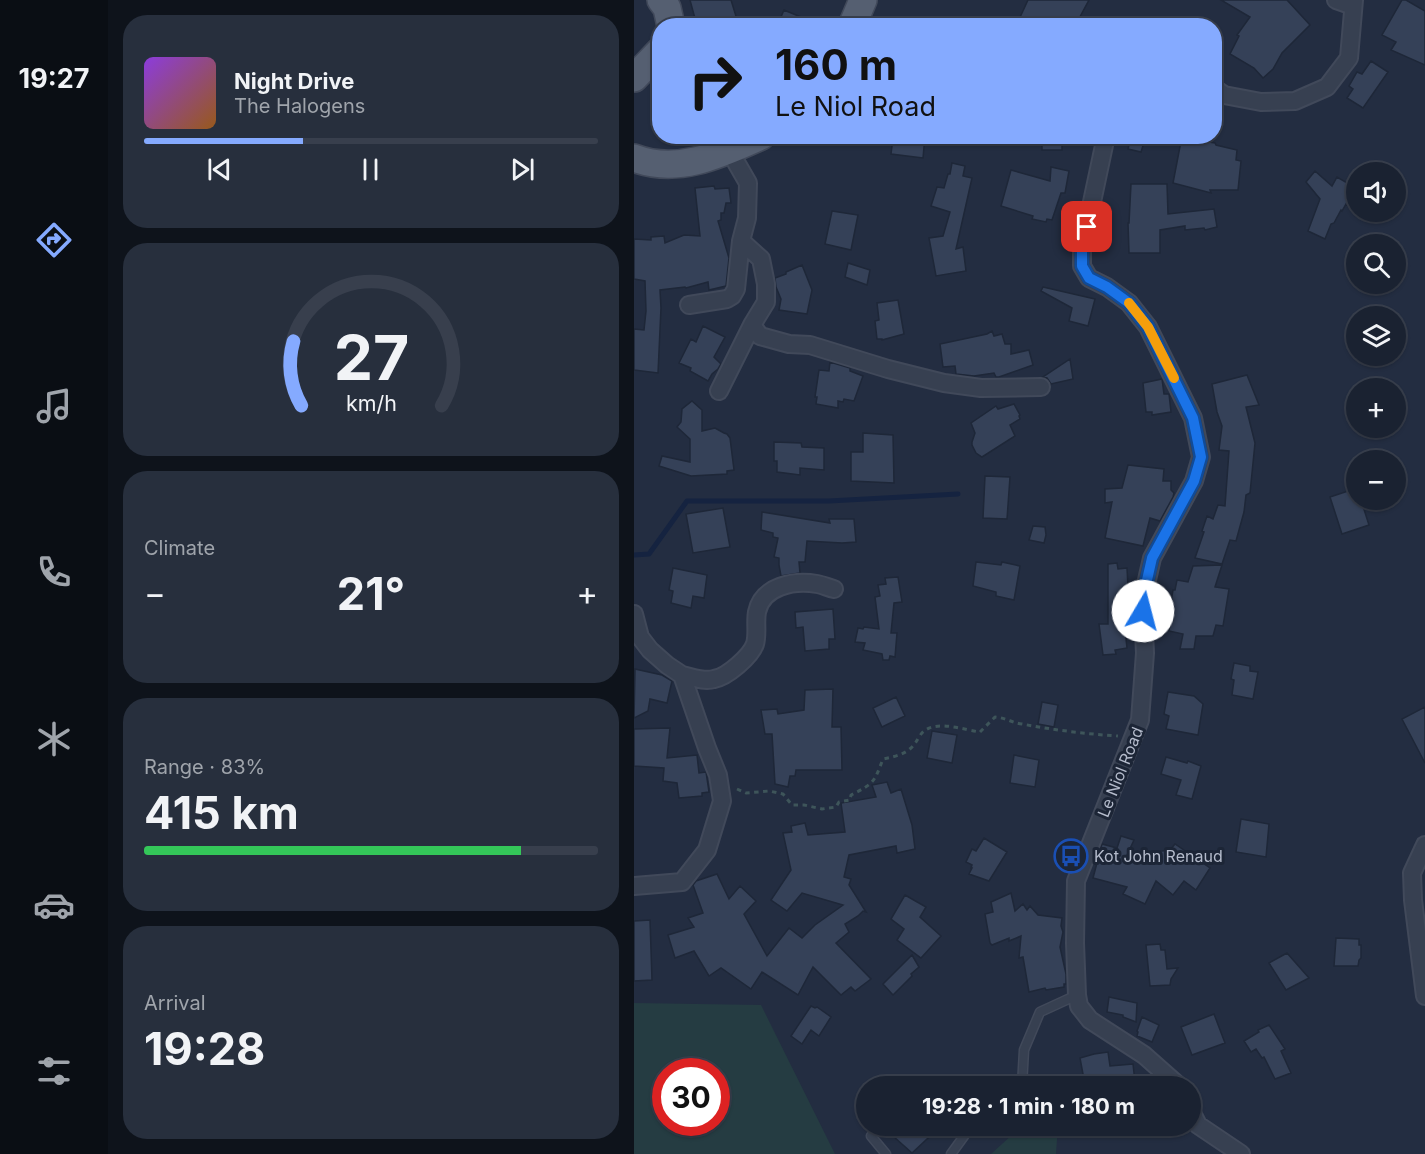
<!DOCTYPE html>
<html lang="en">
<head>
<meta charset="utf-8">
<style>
	:root { --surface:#1a2231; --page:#272f3d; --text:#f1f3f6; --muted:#9fa4ab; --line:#383f4d; --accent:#85aaff }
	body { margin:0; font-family:Inter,sans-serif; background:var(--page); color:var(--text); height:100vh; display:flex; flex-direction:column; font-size:22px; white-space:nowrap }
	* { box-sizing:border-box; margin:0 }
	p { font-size:20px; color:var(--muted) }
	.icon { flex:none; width:33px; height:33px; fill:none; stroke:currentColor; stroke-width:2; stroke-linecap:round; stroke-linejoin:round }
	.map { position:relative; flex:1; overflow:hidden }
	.sheet { display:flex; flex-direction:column; gap:15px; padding:15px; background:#0e131b; width:526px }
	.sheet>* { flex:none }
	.banner { position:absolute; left:18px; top:18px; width:570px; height:126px; border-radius:24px; box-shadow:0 2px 4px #0004,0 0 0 2px var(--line); background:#85aaff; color:#111; overflow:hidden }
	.buttons { position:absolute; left:712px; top:162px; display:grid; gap:12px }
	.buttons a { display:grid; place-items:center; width:60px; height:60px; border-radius:50%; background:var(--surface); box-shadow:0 2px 4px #0004,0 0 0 2px var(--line); font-size:30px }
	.speed { position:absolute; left:18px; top:1058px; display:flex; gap:12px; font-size:30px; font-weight:700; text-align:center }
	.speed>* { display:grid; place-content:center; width:78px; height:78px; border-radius:50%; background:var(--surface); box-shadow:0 2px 4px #0004,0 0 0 2px var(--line); line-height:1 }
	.speed .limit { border:9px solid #d22; background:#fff; color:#111 }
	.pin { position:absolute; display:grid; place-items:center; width:51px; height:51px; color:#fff; margin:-26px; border-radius:12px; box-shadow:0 3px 9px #0006 }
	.me { position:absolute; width:66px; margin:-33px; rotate:8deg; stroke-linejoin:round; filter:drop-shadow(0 0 4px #0008) }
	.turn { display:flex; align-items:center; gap:21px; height:126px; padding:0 24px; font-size:27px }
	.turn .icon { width:78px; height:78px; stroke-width:2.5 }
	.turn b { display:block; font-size:42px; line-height:51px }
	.big { font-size:45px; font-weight:700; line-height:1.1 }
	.sheet .card { flex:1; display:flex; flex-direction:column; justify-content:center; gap:9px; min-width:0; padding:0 21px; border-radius:24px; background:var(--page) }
	.sheet .dial { align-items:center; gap:0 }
	.dial svg { height:156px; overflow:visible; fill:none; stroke:var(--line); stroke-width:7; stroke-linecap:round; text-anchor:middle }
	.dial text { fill:var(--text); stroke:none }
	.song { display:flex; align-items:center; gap:18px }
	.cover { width:72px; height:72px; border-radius:9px; background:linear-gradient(135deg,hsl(270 70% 55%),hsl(30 70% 35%)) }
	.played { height:6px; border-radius:3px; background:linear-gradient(90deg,var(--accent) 35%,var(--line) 35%) }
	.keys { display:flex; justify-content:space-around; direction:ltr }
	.heat { display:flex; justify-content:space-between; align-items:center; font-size:33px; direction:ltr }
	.charge { height:9px; border-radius:4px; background:linear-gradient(90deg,#34c759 83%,var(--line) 0) }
	.trip { position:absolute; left:222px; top:1076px; width:345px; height:60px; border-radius:30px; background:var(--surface); box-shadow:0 2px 4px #0004,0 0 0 2px var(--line); font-weight:700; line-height:60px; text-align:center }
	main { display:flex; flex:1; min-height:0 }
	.tab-bar { display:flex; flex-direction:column; width:108px; justify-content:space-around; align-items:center; background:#0a0e14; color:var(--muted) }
	.tab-bar .icon { width:42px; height:42px }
	.tab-bar .current { color:var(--accent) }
	.tab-bar b { font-size:27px; color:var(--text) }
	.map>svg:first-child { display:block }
	.green { fill:#253c42; fill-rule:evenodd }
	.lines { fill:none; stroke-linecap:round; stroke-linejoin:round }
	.stream { stroke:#152340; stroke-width:5 }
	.building { fill:#354158; stroke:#1e2738; stroke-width:1.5 }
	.service-casing { stroke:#41495a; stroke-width:11 }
	.minor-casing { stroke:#41495a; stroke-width:20 }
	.primary-casing { stroke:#41495a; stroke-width:30 }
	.path { stroke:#3e555a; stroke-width:3; stroke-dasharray:4.5 4.5; stroke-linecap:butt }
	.service { stroke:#374051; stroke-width:8 }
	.minor { stroke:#374051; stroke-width:16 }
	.primary { stroke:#555f71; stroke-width:27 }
	.route-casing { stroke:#114b97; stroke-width:15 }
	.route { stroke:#1a73e8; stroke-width:10 }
	.slow { stroke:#f59e0b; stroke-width:10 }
	.labels { text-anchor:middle; stroke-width:6; stroke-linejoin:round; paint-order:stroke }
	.street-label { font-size:16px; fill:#b4bbcb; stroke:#1c2536 }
	.poi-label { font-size:16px; fill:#b4bbcb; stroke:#1c2536; text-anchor:start }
</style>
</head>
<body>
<main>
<nav class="tab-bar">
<b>19:27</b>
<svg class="icon current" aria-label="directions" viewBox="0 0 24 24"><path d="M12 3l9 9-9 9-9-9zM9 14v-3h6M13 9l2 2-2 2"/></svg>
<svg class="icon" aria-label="music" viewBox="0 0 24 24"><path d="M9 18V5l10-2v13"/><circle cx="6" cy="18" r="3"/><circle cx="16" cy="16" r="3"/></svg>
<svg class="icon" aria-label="phone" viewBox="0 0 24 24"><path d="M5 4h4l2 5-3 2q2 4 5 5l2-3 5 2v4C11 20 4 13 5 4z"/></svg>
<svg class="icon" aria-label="climate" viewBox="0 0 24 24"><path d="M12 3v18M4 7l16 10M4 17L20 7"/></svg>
<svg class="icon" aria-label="car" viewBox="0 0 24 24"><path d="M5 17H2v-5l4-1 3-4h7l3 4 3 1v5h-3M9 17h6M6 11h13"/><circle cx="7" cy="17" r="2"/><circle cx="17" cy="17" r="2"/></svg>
<svg class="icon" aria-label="filters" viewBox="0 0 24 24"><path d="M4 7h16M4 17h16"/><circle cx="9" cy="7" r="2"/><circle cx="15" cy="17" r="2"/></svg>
</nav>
<section class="sheet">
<div class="card">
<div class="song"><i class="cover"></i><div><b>Night Drive</b><p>The Halogens</p></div></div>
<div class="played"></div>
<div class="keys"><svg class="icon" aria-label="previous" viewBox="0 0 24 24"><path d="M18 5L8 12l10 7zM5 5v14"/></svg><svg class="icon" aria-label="pause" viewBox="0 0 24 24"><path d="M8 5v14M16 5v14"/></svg><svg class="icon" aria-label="next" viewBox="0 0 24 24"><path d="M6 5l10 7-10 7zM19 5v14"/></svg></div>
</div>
<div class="card dial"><svg viewBox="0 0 100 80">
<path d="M14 69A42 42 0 1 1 86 69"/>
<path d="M14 69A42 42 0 0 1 10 36" stroke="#85aaff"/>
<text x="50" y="56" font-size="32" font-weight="700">27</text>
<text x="50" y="72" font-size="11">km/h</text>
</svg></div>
<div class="card"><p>Climate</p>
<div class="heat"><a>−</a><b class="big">21°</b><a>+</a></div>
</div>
<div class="card"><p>Range · 83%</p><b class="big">415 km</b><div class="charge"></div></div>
<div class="card"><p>Arrival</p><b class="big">19:28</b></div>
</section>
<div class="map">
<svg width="791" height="1154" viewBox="0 0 791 1154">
	<rect width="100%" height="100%" fill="#232d41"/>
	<path class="green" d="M0,1003L127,1005L201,1154H0ZM32,1071H82V1122H32Z
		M389,1125H424L422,1154H357Z"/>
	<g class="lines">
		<path class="stream" d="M0,555L15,554L53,501H195L324,494"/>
	</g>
	<path class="building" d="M56,0H97L105,26H84L83,21L69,26H63Z
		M394,0H455L441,26H382Z
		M587,0H653L676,25L648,53L639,69L629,78L620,68L596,54L605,36L603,35L616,17Z
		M768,0H772L791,11V65L757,50L762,42L748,35Z
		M150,10L186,25V26H143Z
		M737,61L754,72L729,108L713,98L719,89L715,86L723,72L728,74Z
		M266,136H291L289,158L257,154L259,138L266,140Z
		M408,136H428V150H408Z
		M497,136H512L507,152L494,149Z
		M548,136H570V141L581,143L582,145L603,150L602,160L607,161L604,190H576L577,193L539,183Z
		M318,163L331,166L329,176L338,178L322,249L329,247L332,271L302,276L295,238L309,236L316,212L297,206L303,187L310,188L314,174H316Z
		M417,167L435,171L431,193H427L418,220L413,219L412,222L398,219L399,216L367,206L377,170L416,181Z
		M681,171L698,186L703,177L715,184L713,188L720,191L713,205L712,204L708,211L707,210L700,223L697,224L691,239L674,231L686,199L672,182Z
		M497,184H533L534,214L580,209L583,227L571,230L570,228L551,230V226L526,230V253H495L494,223H495Z
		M80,186L81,189L95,188L97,203H92L90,213H87V220L84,221L95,258L92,286L75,290L74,282L52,288L51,287L26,290L27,308L24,373L0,370V329L10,330L12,311L11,281L0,279V239L17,240V237L30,236L31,243L50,235L66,236L61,188Z
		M198,211L224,215L217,250L191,244Z
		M214,263L236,270L233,285L211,277Z
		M168,265L178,290L173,314L145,310L147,299L142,287L141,278L152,274V272Z
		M409,287L461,299L454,326L435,321L438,308L407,291Z
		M264,300L270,334L248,340V339H243L241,321L245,320L243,303Z
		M69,326L91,337L80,357L87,364L84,369L78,374L74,381L56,371L57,368L45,363L57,339L62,342Z
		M358,331L360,336L368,334L371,344H377V354L395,350L399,365L365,377H362L360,373L340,376L322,374L321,366L309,367L306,344L353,334Z
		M436,359L439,379L417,384L413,378L409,377Z
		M196,362L216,368V371L229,376L220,401L210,399L209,402L204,401V408L182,404L183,397H181L185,370L195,371Z
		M613,375L625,405L612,407L621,443L616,493L612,495L610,512L602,541L596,540L588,564L561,558L570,532L568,531L573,516L579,519L584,505L591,506L595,451L585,450L588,426L583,412L578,384Z
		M528,379L530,394H535L537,412L518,415V412H512L509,383Z
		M58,401L68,410V431L81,428L90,433L93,434L96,438L100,470L93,471V474L57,476L25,466L28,456L56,462V439L43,427L47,422L48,409Z
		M380,404L386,415L385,416L386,419L376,425L381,436L348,457L342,453L338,445V442L341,433L337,423L362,406L364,409Z
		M229,433L259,435L260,483L217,481V452H229Z
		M140,442L167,443L168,447L190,448V470L166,468V475L143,472V461H140Z
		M494,465L530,469L529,481H537V490L540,493L539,497L526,521L516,518L509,546L471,538L478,502L471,503V489L488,488Z
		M351,476L376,477L373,519L349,518Z
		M723,488V500H727L735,525L708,534L696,497Z
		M89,508L96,547L59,553L52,514Z
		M128,512L196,523L195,519H220L222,542L208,543L173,541L171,562H165L166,573L147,576L145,565V558L140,557L144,538L139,537V533L127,530Z
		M399,526L411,527L412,535L410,543L395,540Z
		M342,562L367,565L368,562L386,566L380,600L362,596V592L339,586Z
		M483,563L484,569L493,568L494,587H496V601H488L493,648L481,650L482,654L469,655L465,624H474V564Z
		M588,565L581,587L595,589L589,626L582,625L579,636H562L560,649H546L549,634L535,631L536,620L534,619L539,590H541L543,580L554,582L559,566Z
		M39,568L73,575L70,598L59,596L57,608L37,603L39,591L35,590Z
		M264,577L268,602L260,603L257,633H263L261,657L256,656L255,660H249L248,654L229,650L231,643L221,642L224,628L229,629L230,627L245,629L241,597L246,596L244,585L252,584L251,578Z
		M199,609L201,639H195V649L171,651L169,627L162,628L161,612Z
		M600,663L616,666V671L624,672L619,699L598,695L600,680L597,679Z
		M1,669L28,675L38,681L33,703L16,699L14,711L0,718Z
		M199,689L198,727H207L208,770H162L161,776H156L154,787L141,784L138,734H131L127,710L143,709L144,714L170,710L171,690Z
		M534,692L560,696L569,704L564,735L532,729L535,716L530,714Z
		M262,697L271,716L248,727L239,708Z
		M408,702L424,705L420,727L404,724Z
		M791,707V763L768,719Z
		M36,728L33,758L63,755L65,773L72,772L75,792L68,793V796L45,798L43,783L29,781L30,768L0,766V729Z
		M298,731L323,735L318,763L293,758Z
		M380,755L405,760L401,787L376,783Z
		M532,757L553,763L554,761L567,766L558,799L542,795L547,780L527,774Z
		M253,782L257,793L267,789L278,825L281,849L263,853L262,846L215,855L210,877L217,879L215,885L232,912L229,911L224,916L211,924L215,932L202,943L237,979L221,991L217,987L207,995L179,967L164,995L128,972L117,989L87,968L75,976L60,951L41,958L34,935L60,927L54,918L69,913L59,885L62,881L83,874L95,899L106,886L122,901L110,914L133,956L155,928L168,938L181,925L209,905L168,893L153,911L137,900L157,870L149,833L158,832L157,826L171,823L174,835L211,832L207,803L242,797L238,785Z
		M607,819L635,824L632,857L602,852Z
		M487,836L500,840L493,855L536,850L541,844L576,868L562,890L550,881L539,895L522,881L511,904L489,894L493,887L459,878L468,844L483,848Z
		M350,838L373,852L355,881L335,874L338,868H337L338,865L332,862L338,849L342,851Z
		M377,893L381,911L389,904L393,910L396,906L404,915L428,918L427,926L429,932L426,947L432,974V984H430V987L412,990L411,988L395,992L389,957L385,958L387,936L375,941V938L358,945L356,943L351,914L359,912L357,902Z
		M271,895L292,907L286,917L307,936L287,958L263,940L270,929L257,919Z
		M16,920L18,980L0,981V921Z
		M702,938L725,939V945H727V958L725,960L724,966H700Z
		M526,944L527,950H531L533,969L544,968L537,979L536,985L516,986L512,945Z
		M653,953L675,978L652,990L635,963Z
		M278,955L285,967L277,974L278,976L259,995L249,984Z
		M475,997L503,1003L502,1022L489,1017V1015L473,1012Z
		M177,1006L181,1008L183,1007L197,1017L185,1036L177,1030L168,1044L157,1036Z
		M580,1014L591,1043L558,1055L547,1027Z
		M508,1017L525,1025L518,1042L503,1036L504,1032L503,1031Z
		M635,1025L651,1049L647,1051L657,1073L641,1079L630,1057L628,1058L622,1049L617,1052L610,1041L625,1032L624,1030Z
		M474,1052L476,1066L499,1064L501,1082L451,1085L446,1058L460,1054Z
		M249,1125H308L278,1153L259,1136Z"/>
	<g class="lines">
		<g class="service-casing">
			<path id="service" d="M388,1086L390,1050L406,1012L443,995
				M237,1136L252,1154
				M317,1154L333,1132L354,1125"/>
		</g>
		<g class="minor-casing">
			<path id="minor" d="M702,0L719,6
				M580,88L590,95L627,102L661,101L693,87L715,58L720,0
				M472,136L448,249V266L455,278L473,287L495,303L514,327L559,418L567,457L560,481L518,558L513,580L509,611L511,653L506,720L442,881L441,943L443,995L445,1006L456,1020L510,1055L545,1086
				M55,305L93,299L98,296L102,289L107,241
				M118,325L126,336L155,344L176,345L254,369L310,383L347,388L407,387
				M85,391L118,325L132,302V284L127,259L107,241L113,218L114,183L95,150
				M0,614L6,637L16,650L33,665L48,675L73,748L84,775L88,801L73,850L48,882L0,886
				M48,675C58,677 70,682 80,679C93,677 117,656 121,644C124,634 121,622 123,612C128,586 160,580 183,584C189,585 195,588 200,589
				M791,845L778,873L779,900L791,996
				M556,1109L564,1125L607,1154"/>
		</g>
		<g class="primary-casing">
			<path id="primary" d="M27,0L33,8L37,26
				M218,26L229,0
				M0,78L26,51
				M0,158C44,175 87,154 127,136"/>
		</g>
		<path class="path" d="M103,789L112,793L135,791L149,794L158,805H170L188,809L202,807L205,802L216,800L217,795C241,783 240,782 249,759C263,756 274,754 282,742C284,739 287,733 290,731C305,720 330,730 346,732L361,717C373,718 378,723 388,724C420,730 452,734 484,736"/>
		<use href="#service" class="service"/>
		<use href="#minor" class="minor"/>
		<use href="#primary" class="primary"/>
	</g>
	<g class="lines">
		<g class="route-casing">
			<path id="route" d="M453,227L448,249V266L455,278L473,287L495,303L514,327L559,418L567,457L560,481L518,558L513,580L509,611"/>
		</g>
		<use href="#route" class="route"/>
		<path class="slow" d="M495,303L514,327L540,378"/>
	</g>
	<defs>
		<g id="bus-ring" transform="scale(1.725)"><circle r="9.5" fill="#1c2536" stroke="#1a4fb4" stroke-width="1.5"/><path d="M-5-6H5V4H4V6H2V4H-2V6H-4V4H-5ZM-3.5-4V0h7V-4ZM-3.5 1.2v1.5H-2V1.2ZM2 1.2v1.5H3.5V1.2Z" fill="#1a4fb4"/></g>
	</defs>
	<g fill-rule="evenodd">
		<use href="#bus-ring" x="437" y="856"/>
	</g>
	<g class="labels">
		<g class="street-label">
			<text transform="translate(486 772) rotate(-68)" y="6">Le Niol Road</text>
		</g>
		<g class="poi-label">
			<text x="460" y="862">Kot John Renaud</text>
		</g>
	</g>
</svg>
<div class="buttons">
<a><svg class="icon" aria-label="sound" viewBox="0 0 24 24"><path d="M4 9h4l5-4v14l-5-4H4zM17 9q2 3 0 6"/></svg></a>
<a><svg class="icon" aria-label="search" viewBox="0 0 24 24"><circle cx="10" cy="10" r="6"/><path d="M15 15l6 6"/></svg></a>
<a><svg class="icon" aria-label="layers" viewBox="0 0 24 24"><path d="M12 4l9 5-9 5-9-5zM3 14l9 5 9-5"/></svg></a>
<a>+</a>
<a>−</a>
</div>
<div class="speed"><div class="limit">30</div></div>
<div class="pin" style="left:453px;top:227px;background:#d93025"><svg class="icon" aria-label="arrive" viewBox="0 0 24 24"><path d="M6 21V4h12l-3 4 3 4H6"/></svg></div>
<svg class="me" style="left:509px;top:611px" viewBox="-20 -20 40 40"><circle r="19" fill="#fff"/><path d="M0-13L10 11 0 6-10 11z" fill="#1a73e8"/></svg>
<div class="trip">19:28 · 1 min · 180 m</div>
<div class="banner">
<div class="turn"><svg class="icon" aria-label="right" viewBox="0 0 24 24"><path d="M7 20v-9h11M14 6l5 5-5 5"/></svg><div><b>160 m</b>Le Niol Road</div></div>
</div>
</div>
</main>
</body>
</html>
